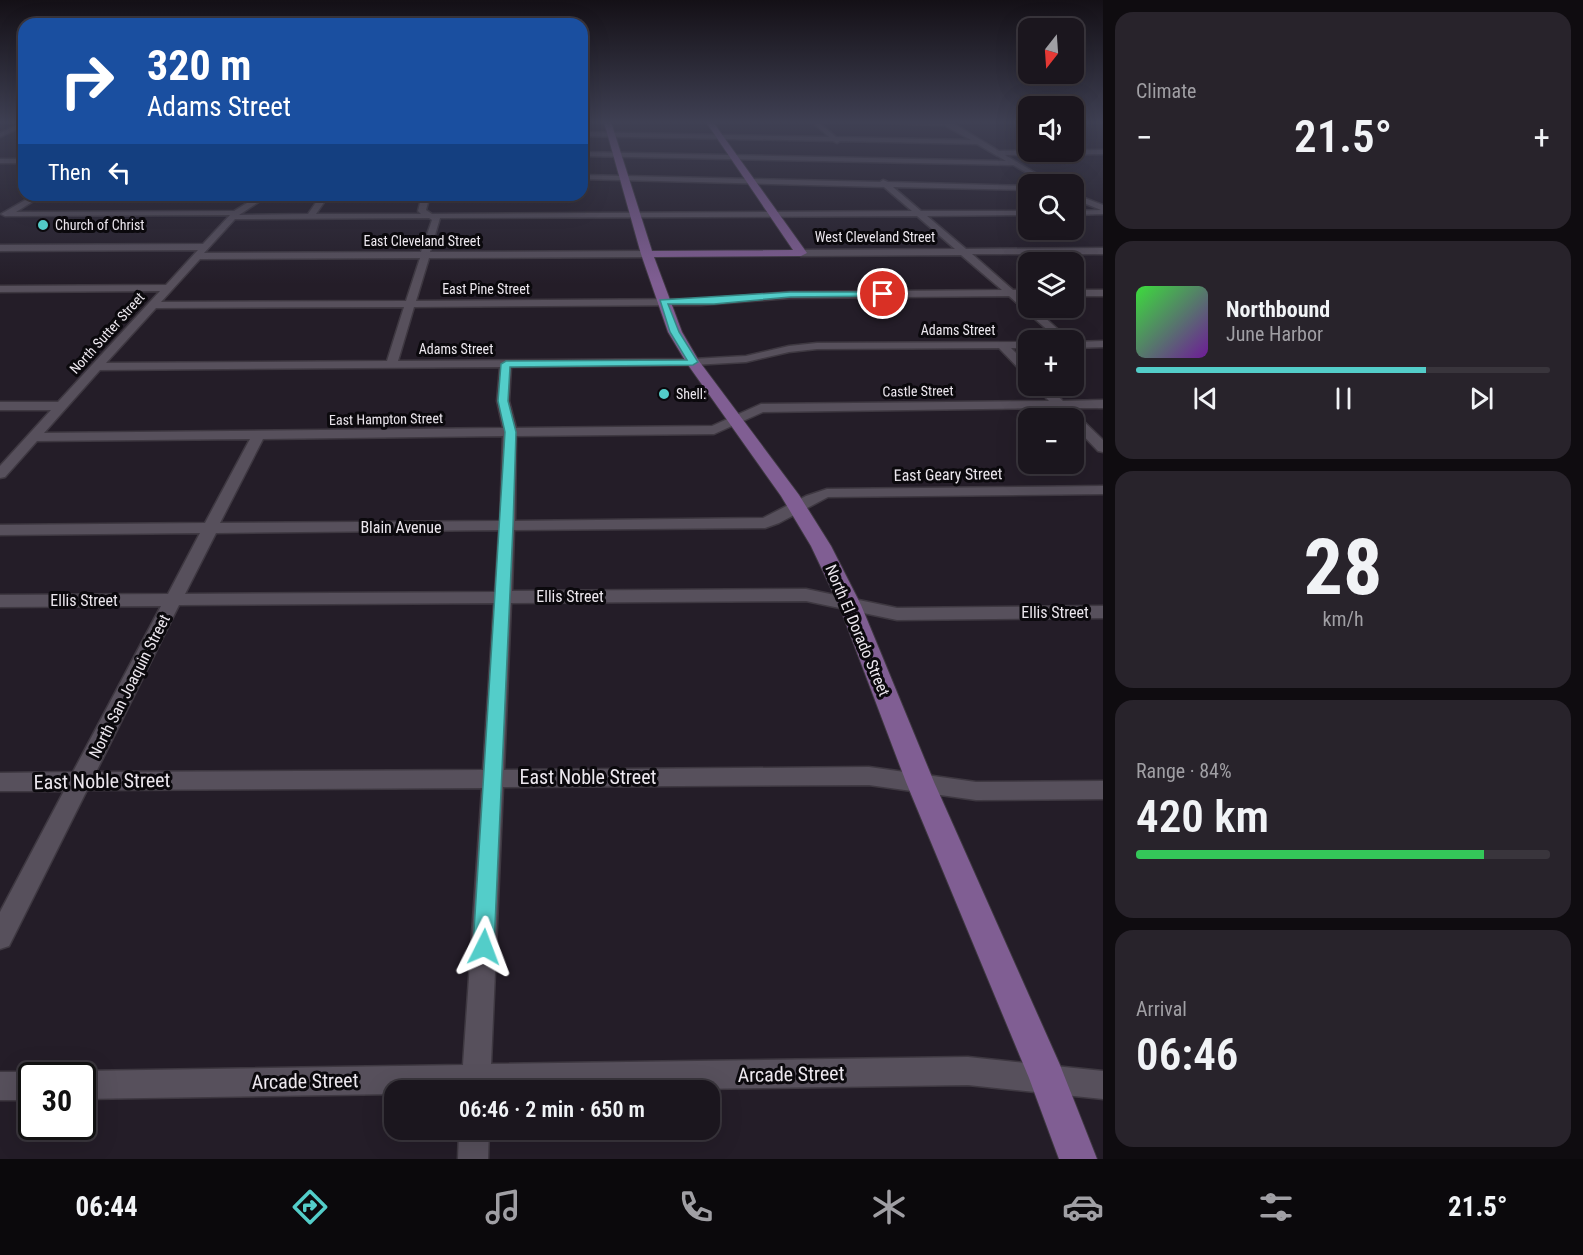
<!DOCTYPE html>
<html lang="en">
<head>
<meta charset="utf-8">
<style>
	:root { --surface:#1b161e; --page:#28232b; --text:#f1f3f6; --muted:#a09fa4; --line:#39353c; --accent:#53cdc9 }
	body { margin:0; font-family:"Roboto Condensed",sans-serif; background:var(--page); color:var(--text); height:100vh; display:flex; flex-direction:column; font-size:22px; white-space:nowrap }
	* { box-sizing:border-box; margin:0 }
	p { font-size:20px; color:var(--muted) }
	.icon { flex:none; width:33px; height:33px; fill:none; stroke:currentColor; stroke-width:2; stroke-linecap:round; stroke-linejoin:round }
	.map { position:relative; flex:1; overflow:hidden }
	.panel { display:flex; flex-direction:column; gap:12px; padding:12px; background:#0f0c10; width:480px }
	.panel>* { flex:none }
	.top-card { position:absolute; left:18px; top:18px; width:570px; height:183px; border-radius:18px; box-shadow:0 6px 24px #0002,0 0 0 2px var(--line); background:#1a4fa0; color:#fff; overflow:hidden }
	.needle { width:39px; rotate:197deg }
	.fabs { position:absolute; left:1018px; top:18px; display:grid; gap:12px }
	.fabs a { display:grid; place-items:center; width:66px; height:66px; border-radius:12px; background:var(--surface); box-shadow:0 6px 24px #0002,0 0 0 2px var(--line); font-size:30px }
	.speed { position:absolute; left:18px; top:1062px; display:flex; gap:12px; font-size:30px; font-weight:700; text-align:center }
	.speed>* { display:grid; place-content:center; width:78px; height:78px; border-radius:50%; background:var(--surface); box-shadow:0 6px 24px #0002,0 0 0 2px var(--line); line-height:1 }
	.speed .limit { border:3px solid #111; border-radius:9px; background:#fff; color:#111 }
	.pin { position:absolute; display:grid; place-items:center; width:51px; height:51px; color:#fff; margin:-26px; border:3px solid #fff; border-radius:50%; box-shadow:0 2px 6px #0007 }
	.me { position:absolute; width:66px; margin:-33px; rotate:3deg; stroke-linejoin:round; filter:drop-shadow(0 0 4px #0008) }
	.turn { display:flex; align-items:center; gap:21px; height:126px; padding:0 30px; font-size:27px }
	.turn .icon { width:78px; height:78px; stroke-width:2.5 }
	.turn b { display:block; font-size:42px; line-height:51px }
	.then { display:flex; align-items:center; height:57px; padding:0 30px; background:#0003; gap:12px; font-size:22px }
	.big { font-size:45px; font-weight:600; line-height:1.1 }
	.panel .card { flex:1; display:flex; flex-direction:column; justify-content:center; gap:9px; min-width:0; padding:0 21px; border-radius:18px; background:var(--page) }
	.panel .dial { align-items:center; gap:0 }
	.dial b { font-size:78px; line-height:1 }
	.song { display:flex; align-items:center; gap:18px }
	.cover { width:72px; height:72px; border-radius:9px; background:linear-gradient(135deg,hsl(120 70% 55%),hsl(280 70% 35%)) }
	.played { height:6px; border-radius:3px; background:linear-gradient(90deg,var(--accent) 70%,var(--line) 70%) }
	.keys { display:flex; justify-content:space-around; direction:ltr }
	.heat { display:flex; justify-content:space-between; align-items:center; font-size:33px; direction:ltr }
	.charge { height:9px; border-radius:4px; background:linear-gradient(90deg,#34c759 84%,var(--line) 0) }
	.trip { position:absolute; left:384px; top:1080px; width:336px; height:60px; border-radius:18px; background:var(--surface); box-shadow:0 6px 24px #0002,0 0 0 2px var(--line); font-weight:600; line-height:60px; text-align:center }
	.tab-bar { display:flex; height:96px; justify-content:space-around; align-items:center; background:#0b090c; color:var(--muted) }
	.tab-bar .icon { width:42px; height:42px }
	.tab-bar .active { color:var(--accent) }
	.tab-bar b { font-size:27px; color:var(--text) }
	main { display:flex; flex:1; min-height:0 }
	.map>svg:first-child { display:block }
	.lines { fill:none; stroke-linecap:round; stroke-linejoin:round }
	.minor-casing { stroke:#3e3841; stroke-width:3 }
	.major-casing { stroke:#3e3841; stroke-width:2 }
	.minor { fill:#57505c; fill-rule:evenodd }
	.major { fill:#805e93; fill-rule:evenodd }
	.route { fill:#53cdc9; stroke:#368583; stroke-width:1.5 }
	.poi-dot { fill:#53cdc9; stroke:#0b090d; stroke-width:2 }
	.labels { text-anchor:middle; stroke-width:6; stroke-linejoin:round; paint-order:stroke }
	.far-poi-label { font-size:14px; fill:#ece7ee; stroke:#0b090d; text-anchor:start }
	.far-street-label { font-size:14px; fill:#ece7ee; stroke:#0b090d }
	.street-label { font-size:16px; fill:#ece7ee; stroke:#0b090d }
	.near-street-label { font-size:20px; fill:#ece7ee; stroke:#0b090d }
</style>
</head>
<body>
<main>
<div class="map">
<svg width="1103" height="1159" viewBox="0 0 1103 1159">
	<rect width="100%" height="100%" fill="#241d28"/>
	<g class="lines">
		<g class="minor-casing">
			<path id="minor" d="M24,122V126L0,137V133Z
				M812,122H818L836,137L971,140L944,125L850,122H951L999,151L1103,150V154L1005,155L1054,184H1047L1013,165L582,156V152L1006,161L977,144L840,141L837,143L833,141L582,136V132L829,137Z
				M0,159H24V163H0Z
				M582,175L880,182L883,180L888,182L1029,186V190L893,187L921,211H1029V215L927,216L966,249L1103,248V254H972L1013,290H1029V296H1020L1029,304V308H1034L1070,340H1059L1009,296L790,298L701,305L414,307L398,361L693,359L746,356L789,346L817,343L1029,342V348H1011L1029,366V376L1025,375L999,348L817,349L789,352L746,362L693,365L511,367L509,401L516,428L712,426L761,404L1049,401L1035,386H1047L1063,401L1103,400V408H1070L1103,440V452L1098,451L1074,426V418H1066L1056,408L763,412L714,434L516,436L515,521L763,518L806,496L827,489L1103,486V494L828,497L779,523L765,528L514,530L512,591L806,589L897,608L1103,606V618L897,620L806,601L511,603L504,770L869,767L976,782L1103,781V799L976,800L869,785L503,787L491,1064L968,1057L1103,1071V1099L968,1085L628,1090H394V1094L82,1099V1076H72L82,1071L463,1065L482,788L87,790L9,946L0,949V912L64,791H0V773L73,772L161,606L0,607V595L168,594L200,533L0,535V525L205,523L250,439L37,441L5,477L0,478V466L51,410H0V402H58L160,291L0,292V286L166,285L198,250L0,251V245L203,244L230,215L5,216L1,214L34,195H43L16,212L234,211L260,195H269L239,215L308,214L317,201L318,195H326L325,201L316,214H421L418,211L422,195H430L426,210L432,214L912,211L884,187L582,179ZM917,216L955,249L801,250L797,253L801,256L961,255L1002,290L790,292L701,299L416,301L429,258L647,257L651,254L647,251L430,252L440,218ZM429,218L432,220L421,252L204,253L235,219ZM420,258L406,301L161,302L200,259ZM404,307L387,361L106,363L156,308ZM500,367L497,401L503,428L44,433L100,370ZM503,436L500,521L220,523L263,439ZM499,530L495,592L185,594L216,533ZM494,603L483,770L96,772L179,605Z
				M1074,194L1103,205V214L1074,215V211L1101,210L1074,199Z
				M1074,290H1103V296H1074Z
				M1103,341V347L1074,348V342Z
				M0,1072H32L41,1076H32V1100H0Z
				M459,1130H489L488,1159H458Z"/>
		</g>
		<g class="major-casing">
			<path id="major" d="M604,122H611L652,251L793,250L706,122H713L807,253L801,256L654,257L682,332L699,361L799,495L831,546L861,605L934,782L1060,1065L1097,1159H1059L1029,1078L906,782L839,605L811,546L781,496L686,362L668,332L641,254Z"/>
		</g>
		<use href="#minor" class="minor"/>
		<use href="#major" class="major"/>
	</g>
	<linearGradient id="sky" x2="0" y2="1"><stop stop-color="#141016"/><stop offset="0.43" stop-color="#3f4053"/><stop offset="1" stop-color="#3f4053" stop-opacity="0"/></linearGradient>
	<rect width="1103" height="284" fill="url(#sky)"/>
	<path class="route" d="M790,292H883L887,294L883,296L790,297L714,304H668L679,332L698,362L693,365L510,367L508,401L516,432L513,526L494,947L491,954L484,958L476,954L473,947L505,432L498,401L501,364L506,361L687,360L670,332L660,300Z"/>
	<g class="poi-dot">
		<circle cx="43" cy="225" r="6"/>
		<circle cx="664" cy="394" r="6"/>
	</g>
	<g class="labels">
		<g class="far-poi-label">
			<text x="55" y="230">Church of Christ</text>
			<text x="676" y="399">Shell:</text>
		</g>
		<g class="far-street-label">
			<text x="875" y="242">West Cleveland Street</text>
			<text x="422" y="246">East Cleveland Street</text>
			<text x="486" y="294">East Pine Street</text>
			<text x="958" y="335">Adams Street</text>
			<text transform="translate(107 333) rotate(-48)" y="5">North Sutter Street</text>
			<text x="456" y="354">Adams Street</text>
			<text transform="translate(918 391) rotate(-1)" y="5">Castle Street</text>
			<text transform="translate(386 419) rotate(-1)" y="5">East Hampton Street</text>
		</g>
		<g class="street-label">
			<text transform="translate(948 474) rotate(-1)" y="6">East Geary Street</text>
			<text x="401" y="533">Blain Avenue</text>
			<text x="570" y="602">Ellis Street</text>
			<text x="84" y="606">Ellis Street</text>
			<text x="1055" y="618">Ellis Street</text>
			<text transform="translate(858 630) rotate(67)" y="6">North El Dorado Street</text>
			<text transform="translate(129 686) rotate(-63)" y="6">North San Joaquin Street</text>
		</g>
		<g class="near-street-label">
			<text x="588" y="784">East Noble Street</text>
			<text transform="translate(102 781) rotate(-1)" y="7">East Noble Street</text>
			<text transform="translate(791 1074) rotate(-1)" y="7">Arcade Street</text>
			<text transform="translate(305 1081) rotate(-1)" y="7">Arcade Street</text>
		</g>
	</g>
</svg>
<div class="fabs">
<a><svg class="needle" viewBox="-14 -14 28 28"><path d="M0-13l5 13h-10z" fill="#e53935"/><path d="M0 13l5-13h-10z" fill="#a09fa4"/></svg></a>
<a><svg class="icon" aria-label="sound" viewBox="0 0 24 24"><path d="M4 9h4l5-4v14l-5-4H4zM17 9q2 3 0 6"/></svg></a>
<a><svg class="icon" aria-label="search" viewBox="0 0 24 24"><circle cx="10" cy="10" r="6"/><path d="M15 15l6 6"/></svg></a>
<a><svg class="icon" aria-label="layers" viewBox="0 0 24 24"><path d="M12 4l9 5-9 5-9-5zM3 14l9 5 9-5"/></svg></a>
<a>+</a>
<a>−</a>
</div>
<div class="speed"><div class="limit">30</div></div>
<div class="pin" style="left:883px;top:294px;background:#d93025"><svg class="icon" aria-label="arrive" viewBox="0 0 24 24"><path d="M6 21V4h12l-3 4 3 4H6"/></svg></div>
<svg class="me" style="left:484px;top:947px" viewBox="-20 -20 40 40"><path d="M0-17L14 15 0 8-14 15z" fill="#53cdc9" stroke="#fff" stroke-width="4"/></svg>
<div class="trip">06:46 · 2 min · 650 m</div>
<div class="top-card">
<div class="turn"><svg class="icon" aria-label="right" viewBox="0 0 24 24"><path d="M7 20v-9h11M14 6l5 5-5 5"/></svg><div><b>320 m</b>Adams Street</div></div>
<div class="then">Then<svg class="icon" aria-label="left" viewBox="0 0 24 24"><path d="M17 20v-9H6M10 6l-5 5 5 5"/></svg></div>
</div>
</div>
<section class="panel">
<div class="card"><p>Climate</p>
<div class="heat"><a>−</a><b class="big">21.5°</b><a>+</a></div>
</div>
<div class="card">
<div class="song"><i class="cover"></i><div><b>Northbound</b><p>June Harbor</p></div></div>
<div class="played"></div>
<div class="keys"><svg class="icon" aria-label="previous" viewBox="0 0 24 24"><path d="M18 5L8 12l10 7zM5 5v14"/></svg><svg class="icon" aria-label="pause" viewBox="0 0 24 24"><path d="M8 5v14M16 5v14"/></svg><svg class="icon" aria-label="next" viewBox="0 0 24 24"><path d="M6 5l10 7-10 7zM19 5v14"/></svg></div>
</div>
<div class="card dial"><b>28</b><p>km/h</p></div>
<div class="card"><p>Range · 84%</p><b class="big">420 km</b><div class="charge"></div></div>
<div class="card"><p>Arrival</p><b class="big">06:46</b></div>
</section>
</main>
<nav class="tab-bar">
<b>06:44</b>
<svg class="icon active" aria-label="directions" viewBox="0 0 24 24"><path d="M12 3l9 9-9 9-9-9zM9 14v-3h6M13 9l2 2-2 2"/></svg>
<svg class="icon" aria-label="music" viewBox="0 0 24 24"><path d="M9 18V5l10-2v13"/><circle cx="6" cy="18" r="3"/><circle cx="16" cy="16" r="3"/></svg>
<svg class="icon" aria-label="phone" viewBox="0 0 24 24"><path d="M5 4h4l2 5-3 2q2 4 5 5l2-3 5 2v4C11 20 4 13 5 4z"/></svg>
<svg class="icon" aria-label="climate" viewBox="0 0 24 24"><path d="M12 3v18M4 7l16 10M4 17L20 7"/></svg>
<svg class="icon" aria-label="car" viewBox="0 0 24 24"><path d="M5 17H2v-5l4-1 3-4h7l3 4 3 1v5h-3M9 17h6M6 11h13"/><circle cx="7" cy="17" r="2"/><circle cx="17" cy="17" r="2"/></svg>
<svg class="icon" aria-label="filters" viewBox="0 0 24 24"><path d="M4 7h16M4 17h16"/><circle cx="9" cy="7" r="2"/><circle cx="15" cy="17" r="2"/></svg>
<b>21.5°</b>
</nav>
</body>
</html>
